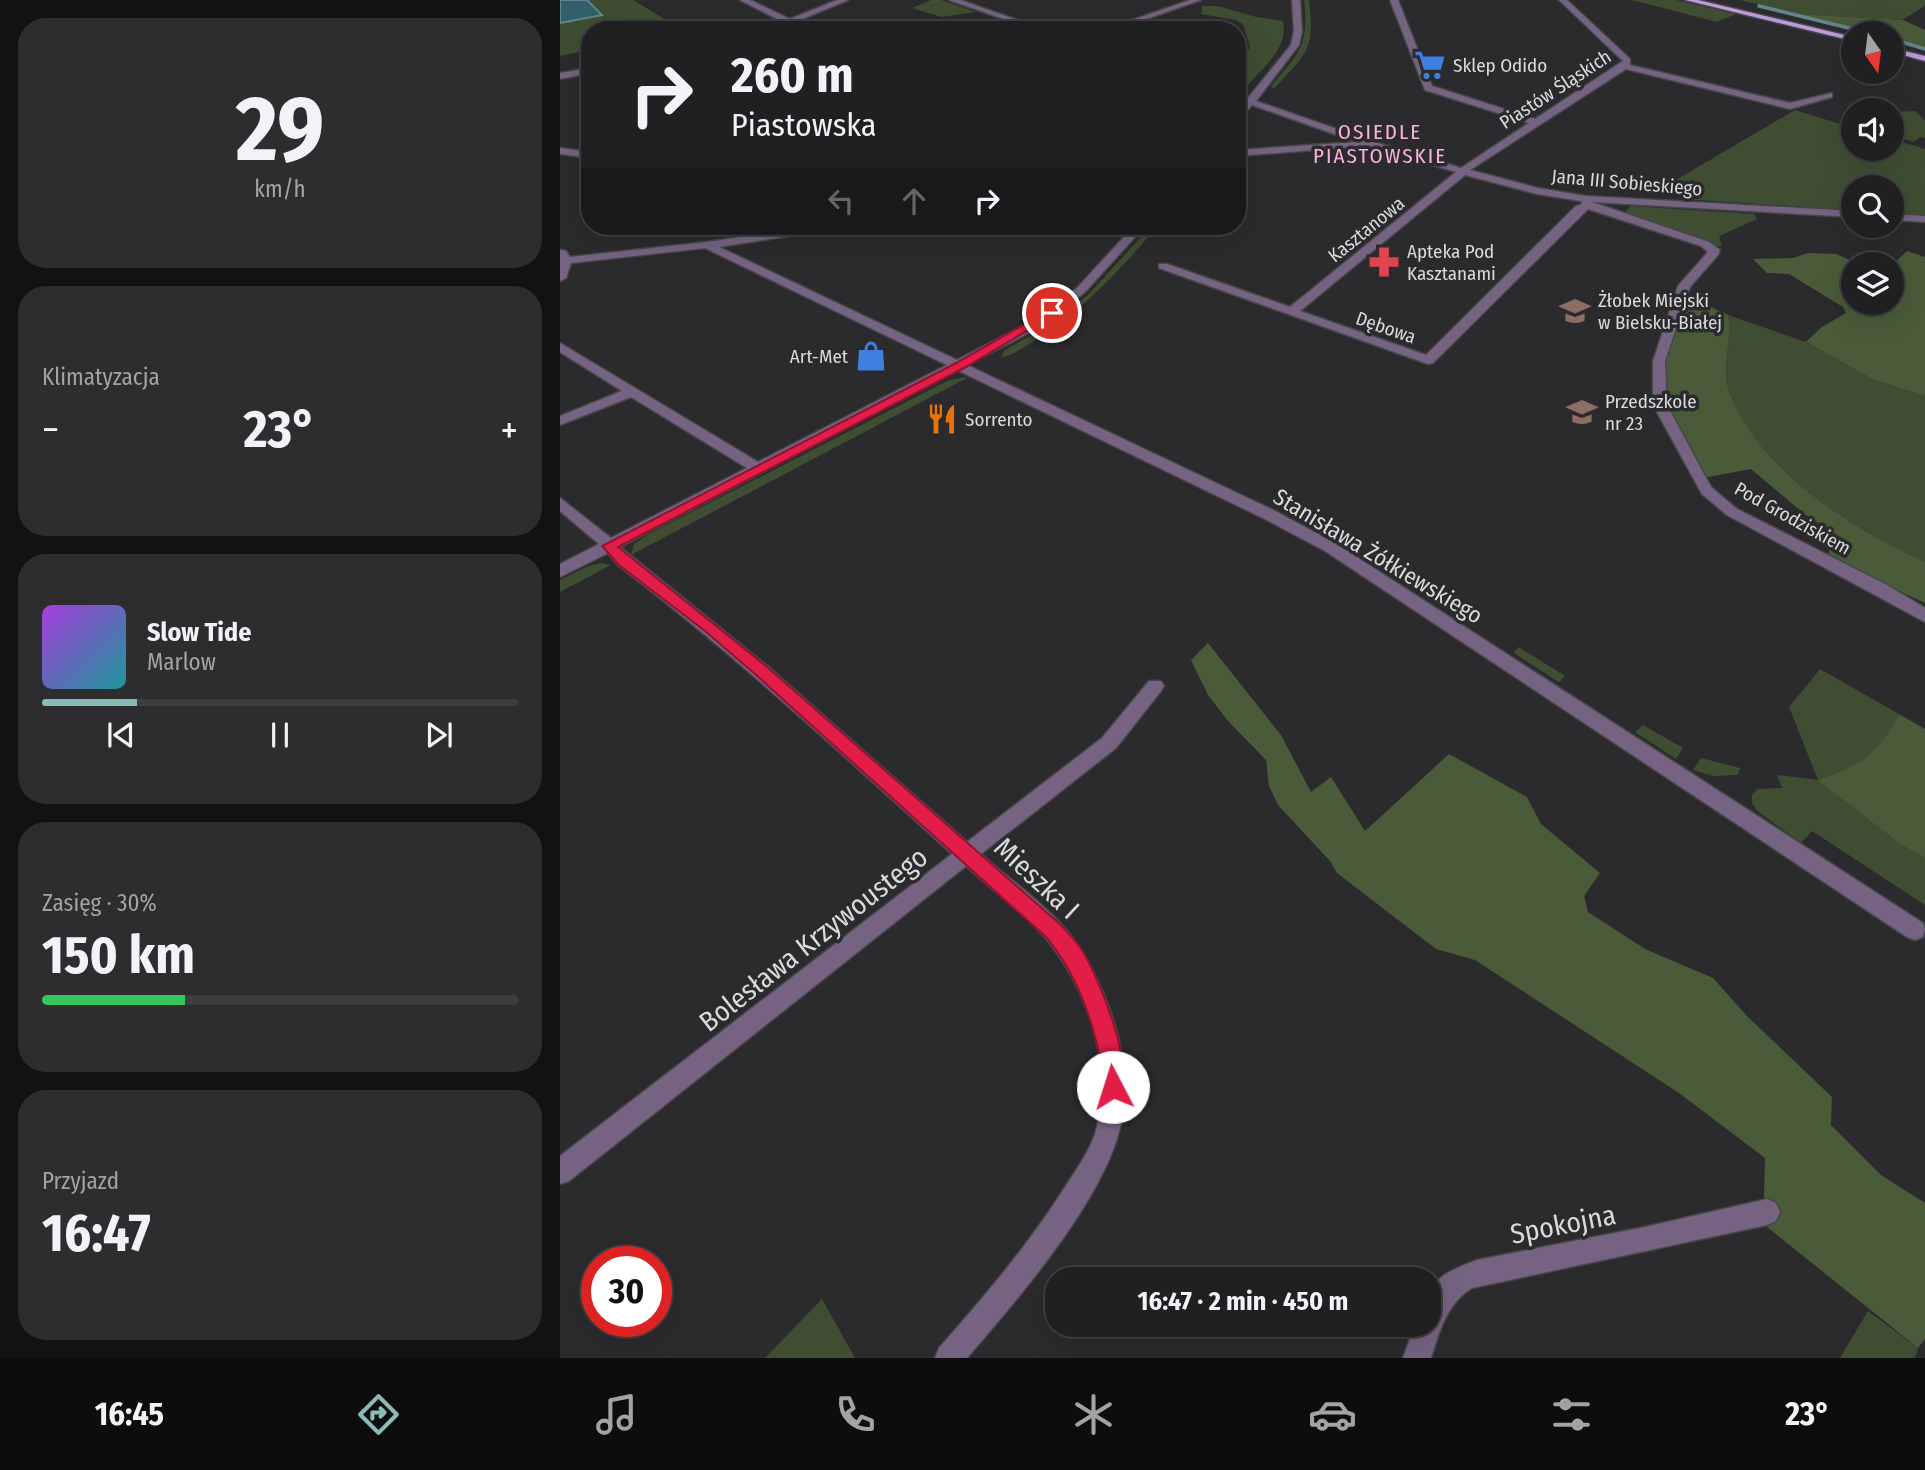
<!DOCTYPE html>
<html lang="pl">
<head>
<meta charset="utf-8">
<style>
	:root { --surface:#202022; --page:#2d2d2f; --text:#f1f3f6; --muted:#a2a3a5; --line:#3d3e40; --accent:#8bbbb9 }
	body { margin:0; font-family:"Fira Sans Condensed",sans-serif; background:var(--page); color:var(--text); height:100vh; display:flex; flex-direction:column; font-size:26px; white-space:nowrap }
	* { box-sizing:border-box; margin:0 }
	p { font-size:23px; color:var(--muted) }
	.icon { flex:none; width:38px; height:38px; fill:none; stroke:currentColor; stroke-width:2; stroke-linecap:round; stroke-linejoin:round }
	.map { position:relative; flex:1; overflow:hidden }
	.details { display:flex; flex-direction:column; gap:18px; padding:18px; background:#121213; width:560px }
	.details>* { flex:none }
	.banner { position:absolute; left:21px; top:21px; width:665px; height:214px; border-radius:28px; box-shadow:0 7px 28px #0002,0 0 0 2px var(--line); background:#202022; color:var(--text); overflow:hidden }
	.needle { width:46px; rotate:166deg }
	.tools { position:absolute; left:1281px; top:21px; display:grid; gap:14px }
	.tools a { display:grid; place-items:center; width:63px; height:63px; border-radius:50%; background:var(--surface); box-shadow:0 7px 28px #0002,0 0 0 2px var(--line); font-size:35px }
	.speed { position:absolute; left:21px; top:1246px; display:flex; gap:14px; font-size:35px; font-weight:700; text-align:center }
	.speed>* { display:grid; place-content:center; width:91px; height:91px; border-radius:50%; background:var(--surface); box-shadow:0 7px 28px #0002,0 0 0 2px var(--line); line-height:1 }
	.speed .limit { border:10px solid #d22; background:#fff; color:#111 }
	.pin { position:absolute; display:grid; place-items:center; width:60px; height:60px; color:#fff; margin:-30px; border:4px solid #fff; border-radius:50%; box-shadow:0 2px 7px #0007 }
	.me { position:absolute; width:77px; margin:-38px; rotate:355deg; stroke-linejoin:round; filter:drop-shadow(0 0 5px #0008) }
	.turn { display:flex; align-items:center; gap:24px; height:147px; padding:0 35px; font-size:32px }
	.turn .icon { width:91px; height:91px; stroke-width:2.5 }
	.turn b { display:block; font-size:49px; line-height:60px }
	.lanes { display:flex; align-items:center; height:66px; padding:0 35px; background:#0003; justify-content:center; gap:35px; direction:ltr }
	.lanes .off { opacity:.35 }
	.big { font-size:52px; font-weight:700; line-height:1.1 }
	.details .tile { flex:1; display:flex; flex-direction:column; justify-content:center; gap:10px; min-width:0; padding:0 24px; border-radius:28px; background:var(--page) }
	.details .dial { align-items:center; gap:0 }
	.dial b { font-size:91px; line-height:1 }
	.song { display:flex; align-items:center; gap:21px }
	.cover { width:84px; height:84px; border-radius:10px; background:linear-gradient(135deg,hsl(280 70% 55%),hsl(180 70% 35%)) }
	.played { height:7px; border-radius:4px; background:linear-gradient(90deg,var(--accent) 20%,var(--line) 20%) }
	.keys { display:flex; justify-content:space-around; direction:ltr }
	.heat { display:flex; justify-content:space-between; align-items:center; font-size:38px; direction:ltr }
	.charge { height:10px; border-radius:5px; background:linear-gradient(90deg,#34c759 30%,var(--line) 0) }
	.trip { position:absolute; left:485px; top:1267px; width:396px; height:70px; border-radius:28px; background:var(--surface); box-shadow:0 7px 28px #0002,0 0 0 2px var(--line); font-weight:700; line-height:70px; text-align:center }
	.menu { display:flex; height:112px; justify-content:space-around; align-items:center; background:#0d0d0e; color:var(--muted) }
	.menu .icon { width:49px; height:49px }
	.menu .current { color:var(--accent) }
	.menu b { font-size:32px; color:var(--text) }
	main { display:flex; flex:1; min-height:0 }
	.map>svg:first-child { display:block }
	.green { fill:#3f4e32 }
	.forest { fill:#495b39 }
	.water { fill:#2f606c; stroke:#62848e; stroke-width:2 }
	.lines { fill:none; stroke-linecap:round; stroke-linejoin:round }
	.stream { stroke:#62848e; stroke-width:3.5 }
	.minor-casing { stroke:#474649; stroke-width:3 }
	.major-casing { stroke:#474649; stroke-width:3 }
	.minor { fill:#756381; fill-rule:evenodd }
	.major { fill:#bf99d9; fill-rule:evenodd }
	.route { fill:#e11d48; stroke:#92132f; stroke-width:2 }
	.labels { text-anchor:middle; stroke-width:7; stroke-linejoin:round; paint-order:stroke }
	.far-poi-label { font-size:19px; fill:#dad9dc; stroke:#2b2a2d; text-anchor:start }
	.far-street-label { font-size:19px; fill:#dad9dc; stroke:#2b2a2d }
	.far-neighbourhood-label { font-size:21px; letter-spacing:2px; fill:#fab3df; stroke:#2b2a2d }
	.street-label { font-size:23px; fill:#dad9dc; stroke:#2b2a2d }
	.near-street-label { font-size:28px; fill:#dad9dc; stroke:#2b2a2d }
</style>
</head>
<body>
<main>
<section class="details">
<div class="tile dial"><b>29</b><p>km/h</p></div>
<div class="tile"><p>Klimatyzacja</p>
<div class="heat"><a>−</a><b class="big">23°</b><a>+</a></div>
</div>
<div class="tile">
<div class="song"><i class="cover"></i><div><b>Slow Tide</b><p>Marlow</p></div></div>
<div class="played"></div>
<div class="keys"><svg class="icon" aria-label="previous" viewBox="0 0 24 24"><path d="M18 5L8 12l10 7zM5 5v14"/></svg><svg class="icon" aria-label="pause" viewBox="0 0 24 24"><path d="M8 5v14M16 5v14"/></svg><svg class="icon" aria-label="next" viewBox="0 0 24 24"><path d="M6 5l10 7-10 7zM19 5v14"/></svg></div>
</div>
<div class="tile"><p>Zasięg · 30%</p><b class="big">150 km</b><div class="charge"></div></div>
<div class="tile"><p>Przyjazd</p><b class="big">16:47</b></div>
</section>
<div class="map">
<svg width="1365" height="1358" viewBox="0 0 1365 1358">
	<rect width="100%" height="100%" fill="#2b2a2d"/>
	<path class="green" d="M0,0H73L123,30H30V50L0,56Z
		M371,0H381L416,12L381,17L352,8Z
		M744,0H749C755,51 747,52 714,89L711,86C740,52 749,46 744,0Z
		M1072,0H1116L1176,14L1157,22Z
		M1180,0H1365V6L1342,20L1237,14Z
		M642,6H658L696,17L723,21C729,48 703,67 687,86L677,88V60L686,55L690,47L683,24L675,20L641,14Z
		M1235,110L1293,128V149H1332V139L1365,149V215L1332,213V187H1293V210L1124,199L1123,190L1109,184Z
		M1355,111L1365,120V138L1360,137L1354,142L1332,135V112Z
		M1070,206L1194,214L1197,219L1159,236L1162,246H1157L1064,214Z
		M591,226H598C562,267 526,308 479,338C467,345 455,354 441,358L444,351L494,321L528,295Z
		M1168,315L1246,342L1312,379L1365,396V562C1292,528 1202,473 1170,394C1160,367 1173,341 1168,315Z
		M407,377L405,379L71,555L74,544L87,535L389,380Z
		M40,563L51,565L0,592V580L26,567Z
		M959,647L1005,676L999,682L955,654L954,652Z
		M1260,669L1339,714L1326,740L1295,767L1259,780L1340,844L1365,858V905L1252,831L1241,843L1197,811L1192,803V795L1197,789L1222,788L1217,775L1258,780L1229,707Z
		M1083,725L1123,748L1116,759L1075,732Z
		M1141,758L1180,768L1178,775L1153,776L1133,770Z
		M262,1299L295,1358H205Z
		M1308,1311L1358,1348L1355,1358H1280Z"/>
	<path class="forest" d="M1237,14L1343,20L1365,30V50L1332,41V33H1305Z
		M1347,251L1365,257V396L1312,379L1246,342L1262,327L1286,313L1283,307L1229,274L1207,273L1193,259L1233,258L1248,253L1276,254L1299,264H1293V303H1332V265Z
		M1125,295L1168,315C1173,341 1160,367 1170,394C1202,473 1292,528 1365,562V603L1267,558L1275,534L1243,513L1191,469L1143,478L1105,405L1103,362Z
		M648,643L721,735L751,792L771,777L805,831L889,754L967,797L981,824L1040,873L1024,896L1028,912L1085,949L1153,978L1187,1016L1272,1097L1271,1125L1321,1175L1365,1203V1339L1358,1348L1207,1227L1204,1193L1205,1158L1119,1093L915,960L876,949L777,873L770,861L718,805L709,786L706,760L668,721L648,695L631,660Z
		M1339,714L1365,729V858L1340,844L1258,780C1301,765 1318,755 1339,714Z"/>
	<path class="water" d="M0,0H27L42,15L0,23Z"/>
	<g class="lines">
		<path class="stream" d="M1199,6L1309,33
			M1332,39L1365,49"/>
		<g class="minor-casing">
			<path id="minor" d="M180,0H190L230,19L277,0H288L216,30H205L223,22Z
				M389,0H400L487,30H475Z
				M630,0H641L555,30H543Z
				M732,0H740L742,31L739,45L696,101L811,141L901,168L969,123L865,90L830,0H838L872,86L975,119L1063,61L999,0H1007L1070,59V65L1230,103L1272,93V97L1230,109L1066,69L910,170L978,188L1026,196L1293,211V217L1032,202L1149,242L1160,250L1158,255L1130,287L1105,361L1107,405L1146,478L1152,488L1177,509L1327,585L1365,608V622L1167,515L1142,494L1093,405V361L1118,286L1148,252L1141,246L1028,209L873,363L868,364L599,268V264H607L730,307L896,172L806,146L677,156V150L797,142L692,105L677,121V112L685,103L677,100V94L688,98L731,45L734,31ZM905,175L977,194L1021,201L1022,204L1015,207L866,355L740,311Z
				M30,68V73L0,79V73Z
				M0,148L30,152V158L0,154Z
				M1332,214L1365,216V222L1332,220Z
				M254,226H279L274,229L159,247L397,360L476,319L517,288L574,226H585L525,292L484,325L407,365L715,511L775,543L1363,923L1365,929L1363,937L1355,940L1347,937L765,551L705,519L397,370L60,547L206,665L407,842L542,738L589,681H601L604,686L601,691L556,748L421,854C448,878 478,899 502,925C523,948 538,979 549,1008C563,1046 570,1088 560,1128C542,1202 457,1300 407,1358H375L379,1348C425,1296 470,1243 507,1184C518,1167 532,1148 537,1127C552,1062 529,994 489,942C469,917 431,889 406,866L9,1181L0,1184V1156L392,854C283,755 175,655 58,565L48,553L0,577V564L39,544L0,511V498L51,538L187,468L71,397L0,425V416L62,391L0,352V343L198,462L387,365L145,248L11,263L6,278L0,281V250L6,251L10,257L147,242Z
				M500,226H514L524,231L519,234Z
				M1207,1199L1216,1203L1220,1212L1216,1221L1207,1225L912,1288C887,1303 879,1332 871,1358H843L855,1325H868C868,1316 866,1304 868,1296C874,1275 899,1267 917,1260L1085,1227Z"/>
		</g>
		<g class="major-casing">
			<path id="major" d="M1125,0H1138L1293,37V41Z
				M1332,48L1365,56V61L1332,52Z"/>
		</g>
		<use href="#minor" class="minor"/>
		<use href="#major" class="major"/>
	</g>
	<path class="route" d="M488,311L497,313L404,368L58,547L206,666L501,925C508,933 516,941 522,950C539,979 574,1062 560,1094L553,1097L545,1094C540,1082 543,1069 540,1057C530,1012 516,974 487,938L195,674L145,631L59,565L42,546L396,363Z"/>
	<defs>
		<g id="supermarket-bare" transform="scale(2.415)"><path d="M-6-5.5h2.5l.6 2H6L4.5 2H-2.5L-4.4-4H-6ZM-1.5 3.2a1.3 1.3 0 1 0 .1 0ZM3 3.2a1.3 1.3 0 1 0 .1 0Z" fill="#3f7fe0" stroke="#2b2a2d" stroke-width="2.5" paint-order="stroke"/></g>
		<g id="pharmacy-bare" transform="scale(2.415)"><path d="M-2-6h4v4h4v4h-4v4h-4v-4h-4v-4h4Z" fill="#e0444e" stroke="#2b2a2d" stroke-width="2.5" paint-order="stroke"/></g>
		<g id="school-bare" transform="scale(2.415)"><path d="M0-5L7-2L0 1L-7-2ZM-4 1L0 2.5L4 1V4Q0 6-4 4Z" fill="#8d6e63" stroke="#2b2a2d" stroke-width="2.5" paint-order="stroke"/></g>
		<g id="shop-bare" transform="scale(2.415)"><path d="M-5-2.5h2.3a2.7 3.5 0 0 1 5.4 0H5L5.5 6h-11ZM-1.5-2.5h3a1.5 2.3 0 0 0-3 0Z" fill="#3f7fe0" stroke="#2b2a2d" stroke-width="2.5" paint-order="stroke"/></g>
		<g id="restaurant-bare" transform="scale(2.415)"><path d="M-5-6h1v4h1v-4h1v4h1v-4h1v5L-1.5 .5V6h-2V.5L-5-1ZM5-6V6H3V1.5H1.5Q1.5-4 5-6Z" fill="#e8710a" stroke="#2b2a2d" stroke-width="2.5" paint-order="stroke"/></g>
	</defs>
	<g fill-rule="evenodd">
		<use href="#supermarket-bare" x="870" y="65"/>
		<use href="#pharmacy-bare" x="824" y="262"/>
		<use href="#school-bare" x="1015" y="311"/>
		<use href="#shop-bare" x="311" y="356"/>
		<use href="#school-bare" x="1022" y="412"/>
		<use href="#restaurant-bare" x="382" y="419"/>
	</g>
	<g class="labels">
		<g class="far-poi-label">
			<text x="893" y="72">Sklep Odido</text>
			<text x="847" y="258">Apteka Pod<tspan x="847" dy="22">Kasztanami</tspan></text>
			<text x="1038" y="307">Żłobek Miejski<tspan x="1038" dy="22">w Bielsku-Białej</tspan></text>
			<text x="288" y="363" text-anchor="end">Art-Met</text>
			<text x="1045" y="408">Przedszkole<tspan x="1045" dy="22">nr 23</tspan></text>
			<text x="405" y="426">Sorrento</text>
		</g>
		<g class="far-street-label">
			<text transform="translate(995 89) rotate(-33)" y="7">Piastów Śląskich</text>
			<text transform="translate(1067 182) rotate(5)" y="7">Jana III Sobieskiego</text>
			<text transform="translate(806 229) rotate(-39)" y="7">Kasztanowa</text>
			<text transform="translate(826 327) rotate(19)" y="7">Dębowa</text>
			<text transform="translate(1233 518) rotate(29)" y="7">Pod Grodziskiem</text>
		</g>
		<g class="far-neighbourhood-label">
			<text x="820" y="139">OSIEDLE<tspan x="820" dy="24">PIASTOWSKIE</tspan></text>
		</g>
		<g class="street-label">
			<text transform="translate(818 556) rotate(31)" y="8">Stanisława Żółkiewskiego</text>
		</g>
		<g class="near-street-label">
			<text transform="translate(477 878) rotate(43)" y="10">Mieszka I</text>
			<text transform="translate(253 939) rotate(-38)" y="10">Bolesława Krzywoustego</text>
			<text transform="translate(1003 1224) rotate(-11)" y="10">Spokojna</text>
		</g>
	</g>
</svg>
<div class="tools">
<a><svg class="needle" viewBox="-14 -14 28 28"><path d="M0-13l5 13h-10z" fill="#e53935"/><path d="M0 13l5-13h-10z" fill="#a2a3a5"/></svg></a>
<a><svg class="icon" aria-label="sound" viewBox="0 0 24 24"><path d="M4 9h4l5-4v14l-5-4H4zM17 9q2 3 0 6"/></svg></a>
<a><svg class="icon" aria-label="search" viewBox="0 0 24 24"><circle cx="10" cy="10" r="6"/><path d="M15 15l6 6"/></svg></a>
<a><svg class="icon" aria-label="layers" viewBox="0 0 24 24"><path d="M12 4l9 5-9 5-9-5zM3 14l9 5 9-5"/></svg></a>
</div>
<div class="speed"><div class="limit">30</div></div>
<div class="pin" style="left:492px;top:313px;background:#d93025"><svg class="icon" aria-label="arrive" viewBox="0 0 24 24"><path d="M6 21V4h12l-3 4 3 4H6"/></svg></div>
<svg class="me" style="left:553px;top:1087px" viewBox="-20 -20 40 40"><circle r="19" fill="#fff"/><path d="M0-13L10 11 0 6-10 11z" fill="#e11d48"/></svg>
<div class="trip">16:47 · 2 min · 450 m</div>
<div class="banner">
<div class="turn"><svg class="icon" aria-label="right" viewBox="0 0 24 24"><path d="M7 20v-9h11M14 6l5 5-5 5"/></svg><div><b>260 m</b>Piastowska</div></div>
<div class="lanes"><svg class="icon off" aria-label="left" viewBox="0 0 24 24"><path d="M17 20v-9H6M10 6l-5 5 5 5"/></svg><svg class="icon off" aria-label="ahead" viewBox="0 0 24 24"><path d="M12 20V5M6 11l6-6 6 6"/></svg><svg class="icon" aria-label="right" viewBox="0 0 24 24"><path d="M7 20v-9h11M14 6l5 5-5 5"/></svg></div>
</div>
</div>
</main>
<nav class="menu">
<b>16:45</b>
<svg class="icon current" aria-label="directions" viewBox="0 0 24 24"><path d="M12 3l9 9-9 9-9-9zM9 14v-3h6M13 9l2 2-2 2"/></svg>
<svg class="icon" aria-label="music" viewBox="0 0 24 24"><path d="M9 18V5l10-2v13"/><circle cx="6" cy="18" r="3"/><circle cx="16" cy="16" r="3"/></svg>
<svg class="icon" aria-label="phone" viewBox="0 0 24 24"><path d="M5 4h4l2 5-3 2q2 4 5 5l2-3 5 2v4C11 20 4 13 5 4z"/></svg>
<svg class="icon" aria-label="climate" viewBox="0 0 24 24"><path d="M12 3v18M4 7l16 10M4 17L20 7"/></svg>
<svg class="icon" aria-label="car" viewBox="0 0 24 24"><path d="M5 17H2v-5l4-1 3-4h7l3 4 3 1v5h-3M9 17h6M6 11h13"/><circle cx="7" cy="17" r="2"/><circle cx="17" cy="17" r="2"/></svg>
<svg class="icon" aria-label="filters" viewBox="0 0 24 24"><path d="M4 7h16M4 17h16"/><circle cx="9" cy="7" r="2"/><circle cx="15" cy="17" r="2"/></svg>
<b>23°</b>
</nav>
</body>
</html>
